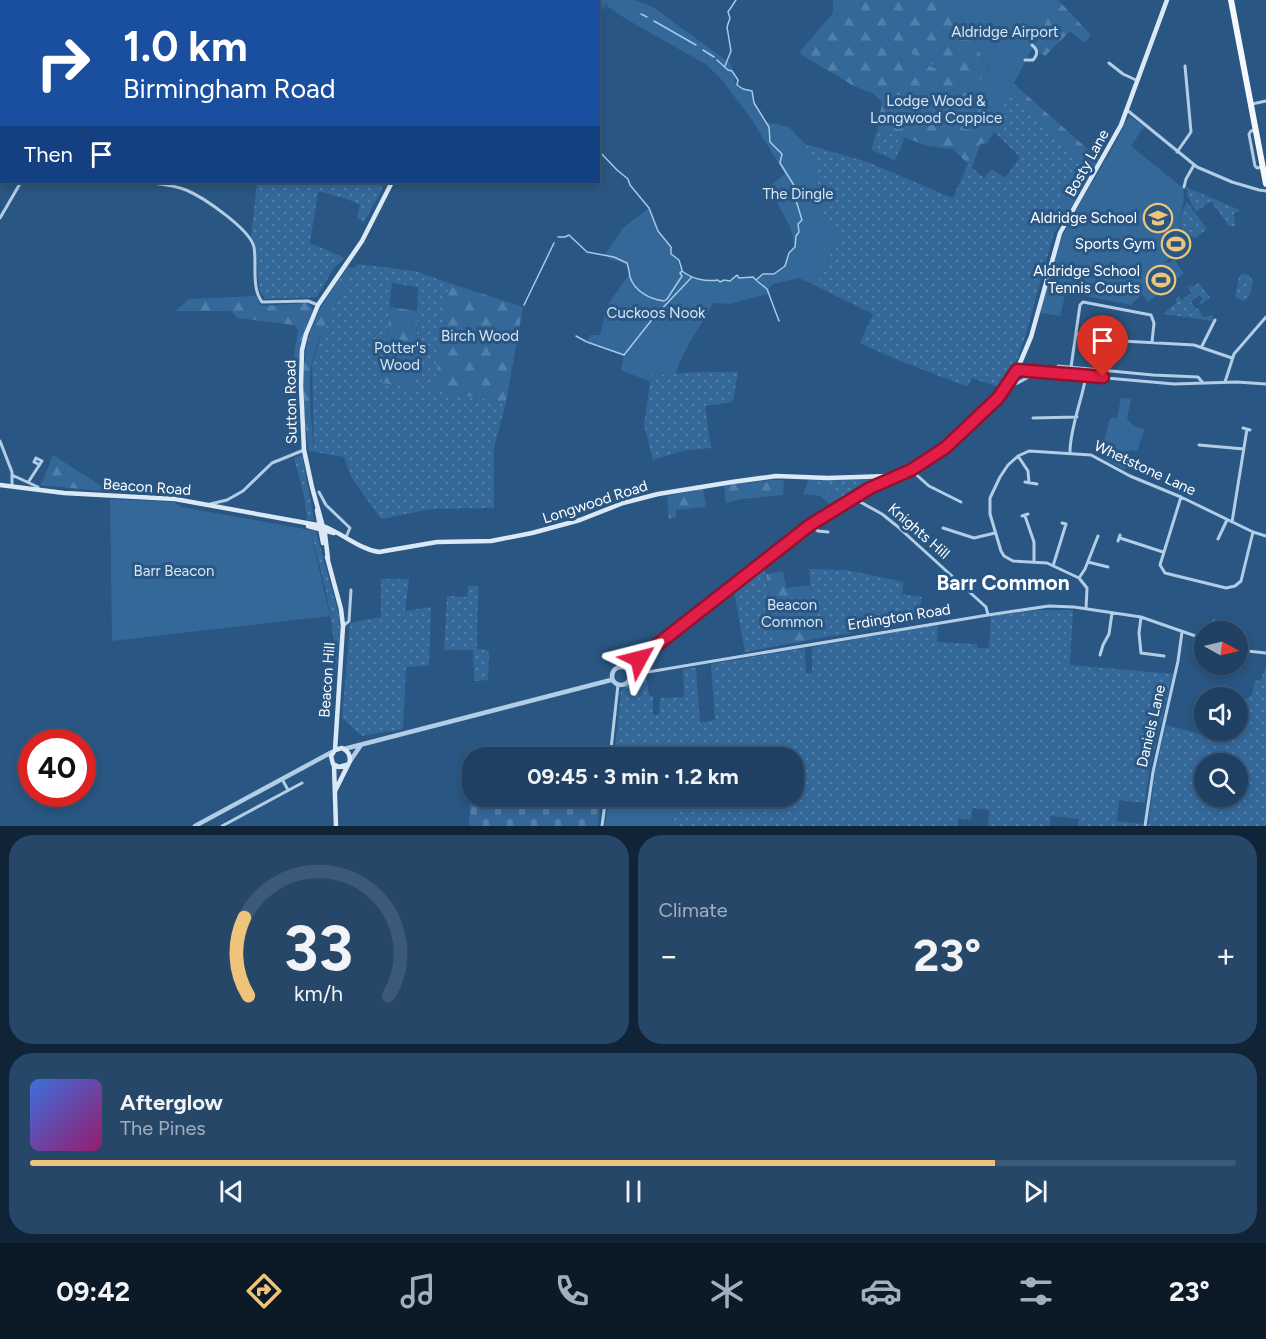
<!DOCTYPE html>
<html lang="en">
<head>
<meta charset="utf-8">
<style>
	:root { --surface:#1f4062; --page:#274768; --text:#f1f3f6; --muted:#a1afbe; --line:#3c5977; --accent:#edc479 }
	body { margin:0; font-family:Figtree,sans-serif; background:var(--page); color:var(--text); height:100vh; display:flex; flex-direction:column; font-size:22px; white-space:nowrap }
	* { box-sizing:border-box; margin:0 }
	p { font-size:20px; color:var(--muted) }
	.icon { flex:none; width:33px; height:33px; fill:none; stroke:currentColor; stroke-width:2; stroke-linecap:round; stroke-linejoin:round }
	.map { position:relative; height:826px; overflow:hidden }
	.side { display:flex; flex-direction:column; gap:9px; padding:9px; background:#112336; flex:1 }
	.side>* { flex:none }
	.banner { position:absolute; left:0px; top:0px; width:600px; height:183px; box-shadow:0 3px 9px #0003,0 0 0 2px var(--line); background:#1a4fa0; color:#fff; overflow:hidden }
	.needle { width:39px; rotate:98deg }
	.tools { position:absolute; left:1194px; top:621px; display:grid; gap:12px }
	.tools a { display:grid; place-items:center; width:54px; height:54px; border-radius:50%; background:var(--surface); box-shadow:0 3px 9px #0003,0 0 0 2px var(--line); font-size:30px }
	.speed { position:absolute; left:18px; top:729px; display:flex; gap:12px; font-size:30px; font-weight:700; text-align:center }
	.speed>* { display:grid; place-content:center; width:78px; height:78px; border-radius:50%; background:var(--surface); box-shadow:0 3px 9px #0003,0 0 0 2px var(--line); line-height:1 }
	.speed .limit { border:9px solid #d22; background:#fff; color:#111 }
	.pin { position:absolute; display:grid; place-items:center; width:51px; height:51px; color:#fff; margin:-62px -26px; border-radius:50% 50% 50% 0; rotate:-45deg; box-shadow:0 0 6px #0007 }
	.pin .icon { rotate:45deg }
	.me { position:absolute; width:66px; margin:-33px; rotate:52deg; stroke-linejoin:round; filter:drop-shadow(0 0 4px #0008) }
	.turn { display:flex; align-items:center; gap:21px; height:126px; padding:0 24px; font-size:27px }
	.turn .icon { width:78px; height:78px; stroke-width:2.5 }
	.turn b { display:block; font-size:42px; line-height:51px }
	.then { display:flex; align-items:center; height:57px; padding:0 24px; background:#0003; gap:12px; font-size:22px }
	.big { font-size:45px; font-weight:700; line-height:1.1 }
	.side .card { flex:1; display:flex; flex-direction:column; justify-content:center; gap:9px; min-width:0; padding:0 21px; border-radius:24px; background:var(--page) }
	.side .dial { align-items:center; gap:0 }
	.dial svg { height:156px; overflow:visible; fill:none; stroke:var(--line); stroke-width:7; stroke-linecap:round; text-anchor:middle }
	.dial text { fill:var(--text); stroke:none }
	.song { display:flex; align-items:center; gap:18px }
	.cover { width:72px; height:72px; border-radius:9px; background:linear-gradient(135deg,hsl(220 70% 55%),hsl(320 70% 35%)) }
	.played { height:6px; border-radius:3px; background:linear-gradient(90deg,var(--accent) 80%,var(--line) 80%) }
	.keys { display:flex; justify-content:space-around; direction:ltr }
	.heat { display:flex; justify-content:space-between; align-items:center; font-size:33px; direction:ltr }
	.side .tiles { flex:1; display:grid; gap:9px; grid-template-columns:1fr 1fr }
	.card:last-child { grid-column:span 2 }
	.trip { position:absolute; left:462px; top:747px; width:342px; height:60px; border-radius:24px; background:var(--surface); box-shadow:0 3px 9px #0003,0 0 0 2px var(--line); font-weight:700; line-height:60px; text-align:center }
	.tabs { display:flex; height:96px; justify-content:space-around; align-items:center; background:#0c1a27; color:var(--muted) }
	.tabs .icon { width:42px; height:42px }
	.tabs .current { color:var(--accent) }
	.tabs b { font-size:27px; color:var(--text) }
	.map>svg:first-child { display:block }
	.grass { fill:url(#grass-dots); fill-rule:evenodd }
	.forest { fill:url(#forest-firs) }
	.cemetery { fill:url(#cemetery-stones) }
	.park { fill:#346899 }
	.lines { fill:none; stroke-linecap:round; stroke-linejoin:round }
	.stream { stroke:#a7c8e6; stroke-width:1.5 }
	.minor { stroke:#b2cde6; stroke-width:3 }
	.tertiary { stroke:#b2cde6; stroke-width:4.5 }
	.secondary { stroke:#dbe9f6; stroke-width:4.5 }
	.primary { stroke:#f3f8fd; stroke-width:6 }
	.route-casing { stroke:#92132f; stroke-width:15 }
	.route { stroke:#e11d48; stroke-width:10 }
	.labels { text-anchor:middle; stroke-width:6; stroke-linejoin:round; paint-order:stroke }
	.park-label { font-size:15px; fill:#d5e6f5; stroke:#295682 }
	.street-label { font-size:15px; fill:#fff; stroke:#295682 }
	.poi-label { font-size:15px; fill:#fff; stroke:#295682; text-anchor:end }
	.district-label { font-size:21px; font-weight:bold; fill:#fff; stroke:#295682 }
</style>
</head>
<body>
<div class="map">
<svg width="1266" height="826" viewBox="0 0 1266 826">
	<defs>
		<pattern id="grass-dots" width="8" height="8" patternUnits="userSpaceOnUse" patternTransform="scale(1.5)"><rect width="8" height="8" fill="#346899"/><path d="M2 2h.1M6 6h.1" fill="none" stroke="#527fa8" stroke-width="1.8" stroke-linecap="round"/></pattern>
		<pattern id="forest-firs" width="22" height="20" patternUnits="userSpaceOnUse" patternTransform="scale(1.5)"><rect width="22" height="20" fill="#346899"/><path d="M5 1l3.5 6h-7zM16 11l3.5 6h-7z" fill="#527fa8"/></pattern>
		<pattern id="cemetery-stones" width="16" height="16" patternUnits="userSpaceOnUse" patternTransform="scale(1.5)"><rect width="16" height="16" fill="#346899"/><path d="M2 7V4a2 2 0 0 1 4 0v3zM10 15v-3a2 2 0 0 1 4 0v3z" fill="#527fa8"/></pattern>
	</defs>
	<rect width="100%" height="100%" fill="#295682"/>
	<path class="grass" d="M1009,94L1086,161L1062,200L1072,209L1054,233L1026,334L1018,357L1002,388L972,378L968,386H965L893,358L860,343L873,314L812,284L823,276L831,251L840,234L823,213L814,164L805,144L867,162L953,198L968,164L984,178L992,169L1005,178L1020,157L994,132L1002,107Z
		M878,128L905,138L895,160L871,150Z
		M257,182H384L380,194L364,222L357,218L360,205L347,199L318,191L310,243L345,258L333,269L317,297L265,299L259,290L255,241L251,238Z
		M1186,187L1242,211L1234,213L1235,226H1229L1211,201L1196,212L1188,197Z
		M1187,202L1207,229L1195,238L1185,235C1177,224 1180,213 1187,202Z
		M358,264L415,271L449,283L434,391L506,402L494,448V508L432,509L381,519L351,477L344,457L314,452L312,364L325,323L354,268ZM392,282L397,284L418,287L415,388L382,383Z
		M1242,274L1249,275L1253,282L1249,297L1243,301L1235,297L1239,277Z
		M1195,281L1189,288L1199,283L1211,299L1209,298L1200,305L1199,303L1203,299L1199,295L1191,302L1196,309L1198,308L1203,317L1213,315V321L1163,314L1177,302L1175,299L1179,296L1182,300L1192,292L1186,286L1188,287Z
		M701,372H738L733,402L705,406L711,448L683,451L653,460L644,425L651,375Z
		M302,455L314,520H307L304,495L294,458Z
		M882,478V480L846,499L809,479L828,480Z
		M310,530L316,532L339,615L340,631L335,678C337,628 323,578 310,530Z
		M764,566L777,646L745,652L734,590Z
		M809,569L847,570L903,582L902,594L922,597L917,622L815,639Z
		M381,579H409L405,611L431,607L429,666L406,667L403,729L362,736L342,718L350,623L381,617Z
		M468,586H478L477,649L489,650L488,680L474,681L473,650H444L447,596L467,597Z
		M1037,610H1073L1070,665L1173,674L1149,771L1145,803L1119,800L1117,821L1143,824V826H1078L1079,819L1050,816L1051,826H988L989,810L973,808L971,820L959,818L957,826H672L675,797L794,796V758H614L621,691L636,677L646,675L649,696H653V715L659,714L660,698L684,697L683,669L696,667L700,723L715,720L711,664L805,648L806,673H812V647L938,625L937,642L977,644V648H989L991,616Z
		M1266,667V826H1148L1155,773L1166,725L1203,735L1204,729V730L1235,735V731L1238,730V720L1244,718L1241,702L1252,695L1255,681L1261,680ZM1204,764H1238V796H1204Z"/>
	<path class="forest" d="M833,0L858,15L885,46L916,69L910,79L911,81L928,65L971,86L967,92L988,115L985,126L994,132L987,143L980,144L972,168L953,149L928,146L878,128L882,102L874,94L852,85L799,53L833,13Z
		M861,0H953L991,75L972,84C948,72 876,39 864,18C861,13 860,6 861,0Z
		M1056,0H1058L1091,35L1085,43L1070,31L1045,56L1033,49Z
		M1014,84L1099,159L1072,209L1062,200L1085,162L1009,94Z
		M348,267L354,268C338,298 320,329 312,362C307,385 312,428 314,452L309,451C303,416 299,360 312,327C320,305 335,286 348,267Z
		M449,283L523,307L506,402L434,391Z
		M256,296L261,306L307,303L313,309C301,338 298,359 298,389H295L294,356L298,330L294,325L237,318L231,311H176L189,299Z
		M390,307L417,311L415,388L382,383Z
		M53,455L111,492L41,485Z
		M809,479L846,499L833,507L820,496L803,494Z
		M772,480H784L783,495L741,499L726,503L724,485Z
		M703,489L706,507L676,510V517L669,519L667,496Z
		M783,571L786,588L810,585L815,639L777,646L766,574Z"/>
	<path class="cemetery" d="M471,773L472,796L601,797L598,826H469Z"/>
	<path class="park" d="M551,0H635L653,7L731,64L736,85L738,87L752,93L753,103L766,122L789,127L805,144L814,164L823,213L840,234L831,251L823,276L812,284L799,278L773,284L769,288L770,293L730,304L713,303C702,325 681,352 676,374L651,375L650,382L621,370L624,355L587,342L590,335H600L607,306L630,273L629,265L610,259L605,255L623,228L649,208L658,231L671,247V253C681,260 676,262 681,269C689,279 707,283 718,280L720,282L724,280L730,281L737,275L739,278L753,277L756,280C762,275 763,276 770,275C783,274 788,256 795,247L791,229L769,187L785,174L752,120L722,80L707,65L626,19L607,6V1L602,11L599,13L598,2Z
		M833,0H861C860,6 861,13 864,18C876,39 948,72 972,84L991,74L953,0H1056C1036,45 1009,86 994,132L984,126L988,115L967,92L970,86L928,65L911,82L910,79L916,69L885,46L858,15L849,18L833,13Z
		M1129,116L1144,127L1131,146L1183,188C1187,204 1176,216 1181,232L1166,244L1174,255L1163,264L1167,262L1169,263L1174,259L1184,273L1148,302L1142,294L1131,305L1066,292L1060,316L1040,313C1047,286 1051,257 1064,233C1084,193 1110,156 1129,116Z
		M1121,398L1131,399L1127,419L1134,426L1145,429L1137,451L1130,450L1125,470L1100,456L1110,418H1117Z
		M110,499L174,502L181,507L310,530L330,616L112,641Z
		M609,797H675L672,826H605Z"/>
	<g class="lines">
		<path class="stream" d="M641,14L647,17
			M654,21L696,45
			M703,50L714,57
			M725,66L731,51L727,27L730,18L728,12L736,0
			M598,150L617,170L628,179L630,185L649,208L658,231L671,247V254L679,260L682,270
			M558,237H565L569,235L587,252L614,257L627,263C629,268 629,272 630,277C635,292 650,299 664,301L667,299L682,276L680,273L682,271C692,279 706,282 718,280L720,282L724,280L730,281L737,275L739,278L753,277L756,280L763,274H774L785,266L789,253L795,247L796,236L799,232L798,224L802,220L795,197V187L780,163L782,154L770,142L769,127L754,103L752,91L743,89L737,85L738,80L732,71L728,70L717,60
			M757,281L767,289L779,321
			M524,305L554,243
			M576,336L587,342L624,355L654,317L691,278"/>
		<path class="minor" d="M387,0L388,2
			M1025,60H1033C1038,54 1038,50 1032,45
			M1109,63L1123,74L1136,80
			M1252,104L1266,101
			M1127,110L1197,167L1232,182L1259,190L1266,191
			M1256,130L1251,131L1249,134L1255,166L1257,168L1262,167
			M0,140L2,141
			M1177,152L1191,132L1185,66
			M145,182C158,184 174,185 186,190C203,197 250,229 254,247C257,264 251,287 262,302L308,301L318,305
			M1184,187L1186,179L1194,165
			M0,218L21,182
			M1076,334L1122,341L1194,345L1232,358
			M1202,346L1215,320
			M1071,367L1080,305L1083,302L1151,315L1154,323L1152,342
			M1017,370L1174,384L1237,382L1266,384
			M1056,373L1058,366L1153,375L1198,377L1203,383
			M1225,382L1234,354L1266,317
			M1006,389L1038,372
			M1033,418L1077,417
			M1243,428L1250,430
			M0,441L12,472V486
			M1199,445L1244,449
			M1070,452C1070,428 1082,400 1086,376
			M1018,456L1028,471L1029,483
			M911,470L929,486L961,502
			M12,475L38,487
			M29,481L42,461L36,458L34,462L38,464
			M1025,482L1037,484
			M319,492L326,505L350,528L346,537
			M1181,497L1160,565L1165,573L1226,588L1235,586L1241,581L1253,532
			M853,498L882,514L897,526L986,607L988,615
			M210,504L227,500L243,491L272,463L304,450
			M1022,516L1028,514
			M1025,516L1034,542V562
			M1232,522L1247,429
			M811,525L818,531L828,532
			M943,528L974,538L995,533
			M1120,538L1163,552
			M1218,539L1227,520
			M1118,541L1120,535
			M1088,562L1108,567
			M1053,566L1066,524L1062,523
			M1079,578L1085,569L1098,536
			M1086,609L1087,588L1079,578L1047,563L1013,561L1004,556L1001,551L990,514V498L1000,477L1008,465L1018,456L1029,451L1091,455L1130,476L1181,497L1253,532L1266,536
			M1141,617L1139,633L1141,653L1164,656
			M1214,621L1222,625
			M343,626L349,621L351,590
			M1215,632L1219,624
			M1238,650L1266,653
			M1100,655L1103,645L1109,634L1112,613
			M630,675L988,615L1049,606L1074,607L1141,617L1204,639
			M610,758L618,685
			M282,779L288,790
			M222,826L302,783
			M602,826L606,796
			M1145,826L1153,772L1178,661L1182,632"/>
		<path class="tertiary" d="M612 676a9 9 0 1 1 18 0a9 9 0 1 1-18 0Z
			M627,668L811,525L870,488L891,478
			M344,749L611,680
			M350,761L361,745
			M195,826L332,752"/>
		<path class="secondary" d="M412,0V2
			M0,485L64,493L175,499L323,526C342,533 359,549 379,552L437,542L491,541L532,533L580,520L623,503L658,494L732,482L776,476L828,478L888,476L891,478L911,470L955,440L998,398L1017,370L1031,337L1060,233L1121,125L1167,0
			M317,510L323,543
			M308,526L334,533
			M327,557L341,609L343,626L335,750
			M328,559L325,534L312,487L304,450L301,386L302,350L306,334L318,305L362,241L392,182
			M334,766L336,826
			M335,791L350,761C350,754 348,751 342,748L335,750L331,756L333,764L339,767L346,765"/>
		<path class="primary" d="M1231,0L1266,184"/>
	</g>
	<g class="lines">
		<g class="route-casing">
			<path id="route" d="M639,659L810,525L870,488L911,470L945,448L998,398L1017,370L1103,377"/>
		</g>
		<use href="#route" class="route"/>
	</g>
	<defs>
		<g id="school-ring" transform="scale(1.5)"><circle r="9.5" fill="#295682" stroke="#edc479" stroke-width="1.5"/><path d="M0-5L7-2L0 1L-7-2ZM-4 1L0 2.5L4 1V4Q0 6-4 4Z" fill="#edc479"/></g>
		<g id="stadium-ring" transform="scale(1.5)"><circle r="9.5" fill="#295682" stroke="#edc479" stroke-width="1.5"/><path d="M0-5a6.5 5 0 1 0 0 10a6.5 5 0 1 0 0-10ZM-3.5-1.8h7v3.6h-7Z" fill="#edc479"/></g>
	</defs>
	<g fill-rule="evenodd">
		<use href="#school-ring" x="1158" y="218"/>
		<use href="#stadium-ring" x="1176" y="244"/>
		<use href="#stadium-ring" x="1161" y="280"/>
	</g>
	<g class="labels">
		<g class="park-label">
			<text x="1005" y="37">Aldridge Airport</text>
			<text x="936" y="106">Lodge Wood &amp;<tspan x="936" dy="17">Longwood Coppice</tspan></text>
			<text x="798" y="199">The Dingle</text>
			<text x="656" y="318">Cuckoos Nook</text>
			<text x="480" y="341">Birch Wood</text>
			<text x="400" y="353">Potter's<tspan x="400" dy="17">Wood</tspan></text>
			<text x="174" y="576">Barr Beacon</text>
			<text x="792" y="610">Beacon<tspan x="792" dy="17">Common</tspan></text>
		</g>
		<g class="street-label">
			<text transform="translate(1087 163) rotate(-61)" y="5">Bosty Lane</text>
			<text transform="translate(291 402) rotate(-91)" y="5">Sutton Road</text>
			<text transform="translate(1145 468) rotate(25)" y="5">Whetstone Lane</text>
			<text transform="translate(147 487) rotate(4)" y="5">Beacon Road</text>
			<text transform="translate(595 502) rotate(-18)" y="5">Longwood Road</text>
			<text transform="translate(919 531) rotate(41)" y="5">Knights Hill</text>
			<text transform="translate(899 617) rotate(-9)" y="5">Erdington Road</text>
			<text transform="translate(327 680) rotate(-86)" y="5">Beacon Hill</text>
			<text transform="translate(1151 726) rotate(-77)" y="5">Daniels Lane</text>
		</g>
		<g class="poi-label">
			<text x="1137" y="223">Aldridge School</text>
			<text x="1155" y="249">Sports Gym</text>
			<text x="1140" y="276">Aldridge School<tspan x="1140" dy="17">Tennis Courts</tspan></text>
		</g>
		<g class="district-label">
			<text x="1003" y="590">Barr Common</text>
		</g>
	</g>
</svg>
<div class="tools">
<a><svg class="needle" viewBox="-14 -14 28 28"><path d="M0-13l5 13h-10z" fill="#e53935"/><path d="M0 13l5-13h-10z" fill="#a1afbe"/></svg></a>
<a><svg class="icon" aria-label="sound" viewBox="0 0 24 24"><path d="M4 9h4l5-4v14l-5-4H4zM17 9q2 3 0 6"/></svg></a>
<a><svg class="icon" aria-label="search" viewBox="0 0 24 24"><circle cx="10" cy="10" r="6"/><path d="M15 15l6 6"/></svg></a>
</div>
<div class="speed"><div class="limit">40</div></div>
<div class="pin" style="left:1103px;top:377px;background:#d93025"><svg class="icon" aria-label="arrive" viewBox="0 0 24 24"><path d="M6 21V4h12l-3 4 3 4H6"/></svg></div>
<svg class="me" style="left:639px;top:659px" viewBox="-20 -20 40 40"><path d="M0-17L14 15 0 8-14 15z" fill="#e11d48" stroke="#fff" stroke-width="4"/></svg>
<div class="trip">09:45 · 3 min · 1.2 km</div>
<div class="banner">
<div class="turn"><svg class="icon" aria-label="right" viewBox="0 0 24 24"><path d="M7 20v-9h11M14 6l5 5-5 5"/></svg><div><b>1.0 km</b>Birmingham Road</div></div>
<div class="then">Then<svg class="icon" aria-label="arrive" viewBox="0 0 24 24"><path d="M6 21V4h12l-3 4 3 4H6"/></svg></div>
</div>
</div>
<section class="side">
<div class="tiles">
<div class="card dial"><svg viewBox="0 0 100 80">
<path d="M14 69A42 42 0 1 1 86 69"/>
<path d="M14 69A42 42 0 0 1 12 29" stroke="#edc479"/>
<text x="50" y="56" font-size="32" font-weight="700">33</text>
<text x="50" y="72" font-size="11">km/h</text>
</svg></div>
<div class="card"><p>Climate</p>
<div class="heat"><a>−</a><b class="big">23°</b><a>+</a></div>
</div>
<div class="card">
<div class="song"><i class="cover"></i><div><b>Afterglow</b><p>The Pines</p></div></div>
<div class="played"></div>
<div class="keys"><svg class="icon" aria-label="previous" viewBox="0 0 24 24"><path d="M18 5L8 12l10 7zM5 5v14"/></svg><svg class="icon" aria-label="pause" viewBox="0 0 24 24"><path d="M8 5v14M16 5v14"/></svg><svg class="icon" aria-label="next" viewBox="0 0 24 24"><path d="M6 5l10 7-10 7zM19 5v14"/></svg></div>
</div>
</div>
</section>
<nav class="tabs">
<b>09:42</b>
<svg class="icon current" aria-label="directions" viewBox="0 0 24 24"><path d="M12 3l9 9-9 9-9-9zM9 14v-3h6M13 9l2 2-2 2"/></svg>
<svg class="icon" aria-label="music" viewBox="0 0 24 24"><path d="M9 18V5l10-2v13"/><circle cx="6" cy="18" r="3"/><circle cx="16" cy="16" r="3"/></svg>
<svg class="icon" aria-label="phone" viewBox="0 0 24 24"><path d="M5 4h4l2 5-3 2q2 4 5 5l2-3 5 2v4C11 20 4 13 5 4z"/></svg>
<svg class="icon" aria-label="climate" viewBox="0 0 24 24"><path d="M12 3v18M4 7l16 10M4 17L20 7"/></svg>
<svg class="icon" aria-label="car" viewBox="0 0 24 24"><path d="M5 17H2v-5l4-1 3-4h7l3 4 3 1v5h-3M9 17h6M6 11h13"/><circle cx="7" cy="17" r="2"/><circle cx="17" cy="17" r="2"/></svg>
<svg class="icon" aria-label="filters" viewBox="0 0 24 24"><path d="M4 7h16M4 17h16"/><circle cx="9" cy="7" r="2"/><circle cx="15" cy="17" r="2"/></svg>
<b>23°</b>
</nav>
</body>
</html>
